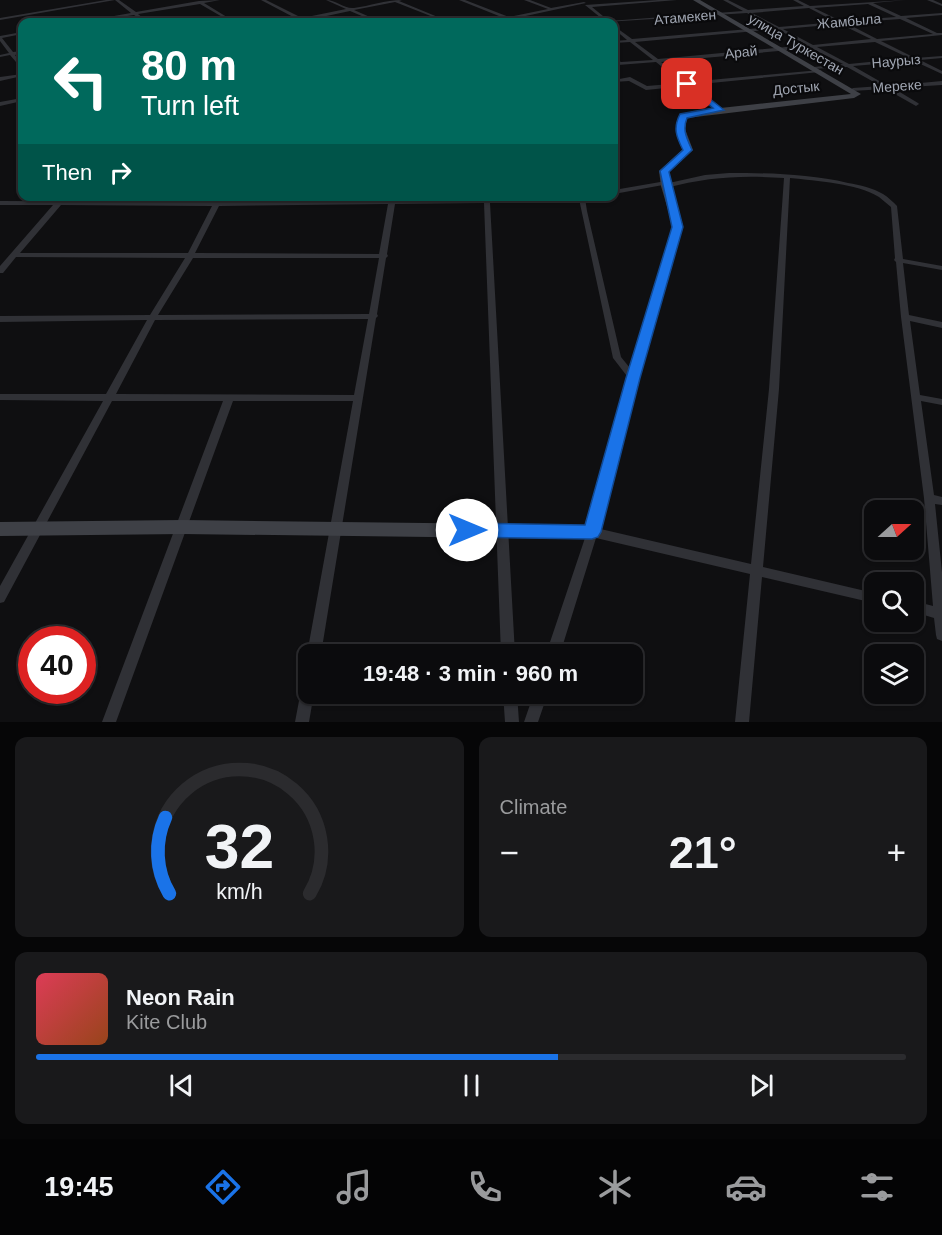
<!DOCTYPE html>
<html lang="en">
<head>
<meta charset="utf-8">
<style>
	:root { --surface:#0b0b0d; --page:#19191b; --text:#f1f3f6; --muted:#9a9b9d; --line:#2b2b2e; --accent:#1a73e8 }
	body { margin:0; font-family:Arial,sans-serif; background:var(--page); color:var(--text); height:100vh; display:flex; flex-direction:column; font-size:22px; white-space:nowrap }
	* { box-sizing:border-box; margin:0 }
	p { font-size:20px; color:var(--muted) }
	.icon { flex:none; width:33px; height:33px; fill:none; stroke:currentColor; stroke-width:2; stroke-linecap:round; stroke-linejoin:round }
	.map { position:relative; height:722px; overflow:hidden }
	.panel { display:flex; flex-direction:column; gap:15px; padding:15px; background:#060607; flex:1 }
	.panel>* { flex:none }
	.top-card { position:absolute; left:18px; top:18px; width:600px; height:183px; border-radius:12px; box-shadow:0 2px 4px #0004,0 0 0 2px var(--line); background:#00695c; color:#fff; overflow:hidden }
	.needle { width:39px; rotate:69deg }
	.fabs { position:absolute; left:864px; top:500px; display:grid; gap:12px }
	.fabs a { display:grid; place-items:center; width:60px; height:60px; border-radius:12px; background:var(--surface); box-shadow:0 2px 4px #0004,0 0 0 2px var(--line); font-size:30px }
	.speed { position:absolute; left:18px; top:626px; display:flex; gap:12px; font-size:30px; font-weight:700; text-align:center }
	.speed>* { display:grid; place-content:center; width:78px; height:78px; border-radius:50%; background:var(--surface); box-shadow:0 2px 4px #0004,0 0 0 2px var(--line); line-height:1 }
	.speed .limit { border:9px solid #d22; background:#fff; color:#111 }
	.pin { position:absolute; display:grid; place-items:center; width:51px; height:51px; color:#fff; margin:-26px; border-radius:12px; box-shadow:0 3px 9px #0006 }
	.me { position:absolute; width:66px; margin:-33px; rotate:90deg; stroke-linejoin:round; filter:drop-shadow(0 0 4px #0008) }
	.turn { display:flex; align-items:center; gap:21px; height:126px; padding:0 24px; font-size:27px }
	.turn .icon { width:78px; height:78px; stroke-width:2.5 }
	.turn b { display:block; font-size:42px; line-height:51px }
	.then { display:flex; align-items:center; height:57px; padding:0 24px; background:#0003; gap:12px; font-size:22px }
	.big { font-size:45px; font-weight:800; line-height:1.1 }
	.panel .widget { flex:1; display:flex; flex-direction:column; justify-content:center; gap:9px; min-width:0; padding:0 21px; border-radius:12px; background:var(--page) }
	.panel .dial { align-items:center; gap:0 }
	.dial svg { height:156px; overflow:visible; fill:none; stroke:var(--line); stroke-width:7; stroke-linecap:round; text-anchor:middle }
	.dial text { fill:var(--text); stroke:none }
	.song { display:flex; align-items:center; gap:18px }
	.cover { width:72px; height:72px; border-radius:9px; background:linear-gradient(135deg,hsl(350 70% 55%),hsl(20 70% 35%)) }
	.played { height:6px; border-radius:3px; background:linear-gradient(90deg,var(--accent) 60%,var(--line) 60%) }
	.keys { display:flex; justify-content:space-around; direction:ltr }
	.heat { display:flex; justify-content:space-between; align-items:center; font-size:33px; direction:ltr }
	.panel .tiles { flex:1; display:grid; gap:15px; grid-template-columns:1fr 1fr }
	.widget:last-child { grid-column:span 2 }
	.trip { position:absolute; left:298px; top:644px; width:345px; height:60px; border-radius:12px; background:var(--surface); box-shadow:0 2px 4px #0004,0 0 0 2px var(--line); font-weight:800; line-height:60px; text-align:center }
	.tabs { display:flex; height:96px; justify-content:space-around; align-items:center; background:#040405; color:var(--muted) }
	.tabs .icon { width:42px; height:42px }
	.tabs .selected { color:var(--accent) }
	.tabs b { font-size:27px; color:var(--text) }
	.map>svg:first-child { display:block }
	.lines { fill:none; stroke-linecap:round; stroke-linejoin:round }
	.street { fill:#303136; fill-rule:evenodd }
	.secondary { fill:#3e4046; fill-rule:evenodd }
	.route { fill:#1a73e8; stroke:#114b97; stroke-width:1.5 }
	.labels { text-anchor:middle; stroke-width:4.5; stroke-linejoin:round; paint-order:stroke }
	.far-street-label { font-size:14px; fill:#a0a6b2; stroke:#0a0a0c }
</style>
</head>
<body>
<div class="map">
<svg width="942" height="722" viewBox="0 0 942 722">
	<rect width="100%" height="100%" fill="#0f0f11"/>
	<g class="lines">
		<path class="street" d="M106,0H115L0,20V18Z
			M115,0H119L136,12L199,1L220,0L204,3L235,22H231L200,4L138,14L148,22H144L134,15L87,22H80L131,13Z
			M261,0H266L302,18L346,9L326,0C336,0 344,9 354,8C370,6 385,0 402,0L399,1L450,22H446L395,2L354,10L379,21L380,22H376L350,11L303,21L285,22L286,21L297,19Z
			M459,0H465L509,17L548,9L524,0H530L551,8L584,2L586,3L521,17L534,21L535,22L516,18L487,22L488,21L504,18Z
			M658,0H677L592,7L609,21L743,11L723,0H728L748,10L804,6L793,0H798L810,6L906,0L873,3L901,16L942,13V15L906,18L937,33H942V35L881,41L915,58L942,56V58L920,60L942,71V74L914,61L853,66L888,86L942,81V85L893,88L918,103L919,104L916,106L886,89L851,91L850,90L853,88L881,86L847,67L812,69V67H814L843,64L811,48L661,62L688,82L820,70L822,71L820,72L691,85L722,109V111L720,112L686,86L646,90L629,81L614,82V80L630,77L647,86L682,83L656,62L618,65L614,61V58L621,62L653,60L630,42L614,43V41L627,40L614,29V26L632,39L773,27L747,13L606,22L585,5ZM868,4L896,17L841,21L814,8ZM809,8L836,22L779,27L752,13ZM900,19L933,34L877,39L846,23ZM840,24L871,39L813,45L783,29ZM777,29L807,45L658,59L635,42ZM875,42L909,58L849,64L817,47Z
			M927,0H933L942,4V6Z
			M22,32V34L2,38L13,52L22,51V53L15,55L22,65V69L10,55L0,57V55L9,53L0,41V36Z
			M22,74V76L0,81V77Z
			M22,98V101L0,106V102Z
			M729,173C769,173 809,174 848,183C860,185 873,188 883,194C888,197 893,202 897,206L903,259L942,266V270L903,263L909,315L942,322V328L910,321L920,395L942,399V405L921,401L934,495L942,497V505L935,504L942,572V641L937,639L936,635L934,618L914,612V601L933,606L924,498L901,317L896,262L894,260L895,258L891,207C887,204 883,200 879,197C856,183 817,181 790,178L779,389L763,567L874,593V603L762,577L749,722H735L750,574L596,538L560,654H546L588,529L592,527L751,564L769,389L784,178C741,175 708,177 666,188L663,185L614,194V190L666,181L669,183L705,175Z
			M217,196H224L221,202L587,196L585,198L587,211L621,357L638,378L633,381L630,380L613,358L579,199L560,202L490,203L515,654H501L484,203L395,204L387,254L388,256L386,258L377,314L378,316L376,318L321,654H309V658L307,654L353,401H233L116,722H102L223,401H112L4,602L0,603V586L103,401L0,400V394H106L147,320L0,322V316L150,315L185,258L16,257L3,273H0V266L53,205H0V201L215,202ZM388,204L379,254L195,253L219,206ZM61,205L212,206L188,253H20ZM193,258H379L369,314L158,315ZM368,319L354,395L116,394L155,320Z
			M309,678V693H314L309,722H295L302,685L304,680Z
			M503,693H517L519,722H505Z
			M534,693H548L538,722H524Z"/>
		<path class="secondary" d="M693,0H700L861,94L854,98L687,118L685,129L693,150L669,172L683,227L640,378L598,537L592,539L183,534L0,536V522L183,520L585,525L626,378L673,227L661,186L659,171L683,149L676,129L679,116L693,111L851,94Z"/>
	</g>
	<path class="route" d="M685,83H690L724,110L687,118C682,130 687,139 692,150L669,172L683,227L640,378L601,532L598,537L592,539L467,537L461,535L458,530L461,525L467,523L585,525L626,378L672,227L660,171L683,150C676,136 673,128 680,114L713,108L685,86Z"/>
	<g class="labels">
		<g class="far-street-label">
			<text transform="translate(685 17) rotate(-5)" y="5">Атамекен</text>
			<text transform="translate(849 21) rotate(-5)" y="5">Жамбыла</text>
			<text transform="translate(796 44) rotate(30)" y="5">улица Туркестан</text>
			<text transform="translate(741 52) rotate(-6)" y="5">Арай</text>
			<text transform="translate(896 61) rotate(-5)" y="5">Наурыз</text>
			<text transform="translate(897 86) rotate(-4)" y="5">Мереке</text>
			<text transform="translate(796 88) rotate(-6)" y="5">Достык</text>
		</g>
	</g>
</svg>
<div class="fabs">
<a><svg class="needle" viewBox="-14 -14 28 28"><path d="M0-13l5 13h-10z" fill="#e53935"/><path d="M0 13l5-13h-10z" fill="#9a9b9d"/></svg></a>
<a><svg class="icon" aria-label="search" viewBox="0 0 24 24"><circle cx="10" cy="10" r="6"/><path d="M15 15l6 6"/></svg></a>
<a><svg class="icon" aria-label="layers" viewBox="0 0 24 24"><path d="M12 4l9 5-9 5-9-5zM3 14l9 5 9-5"/></svg></a>
</div>
<div class="speed"><div class="limit">40</div></div>
<div class="pin" style="left:687px;top:84px;background:#d93025"><svg class="icon" aria-label="arrive" viewBox="0 0 24 24"><path d="M6 21V4h12l-3 4 3 4H6"/></svg></div>
<svg class="me" style="left:467px;top:530px" viewBox="-20 -20 40 40"><circle r="19" fill="#fff"/><path d="M0-13L10 11 0 6-10 11z" fill="#1a73e8"/></svg>
<div class="trip">19:48 · 3 min · 960 m</div>
<div class="top-card">
<div class="turn"><svg class="icon" aria-label="left" viewBox="0 0 24 24"><path d="M17 20v-9H6M10 6l-5 5 5 5"/></svg><div><b>80 m</b>Turn left</div></div>
<div class="then">Then<svg class="icon" aria-label="right" viewBox="0 0 24 24"><path d="M7 20v-9h11M14 6l5 5-5 5"/></svg></div>
</div>
</div>
<section class="panel">
<div class="tiles">
<div class="widget dial"><svg viewBox="0 0 100 80">
<path d="M14 69A42 42 0 1 1 86 69"/>
<path d="M14 69A42 42 0 0 1 12 30" stroke="#1a73e8"/>
<text x="50" y="56" font-size="32" font-weight="700">32</text>
<text x="50" y="72" font-size="11">km/h</text>
</svg></div>
<div class="widget"><p>Climate</p>
<div class="heat"><a>−</a><b class="big">21°</b><a>+</a></div>
</div>
<div class="widget">
<div class="song"><i class="cover"></i><div><b>Neon Rain</b><p>Kite Club</p></div></div>
<div class="played"></div>
<div class="keys"><svg class="icon" aria-label="previous" viewBox="0 0 24 24"><path d="M18 5L8 12l10 7zM5 5v14"/></svg><svg class="icon" aria-label="pause" viewBox="0 0 24 24"><path d="M8 5v14M16 5v14"/></svg><svg class="icon" aria-label="next" viewBox="0 0 24 24"><path d="M6 5l10 7-10 7zM19 5v14"/></svg></div>
</div>
</div>
</section>
<nav class="tabs">
<b>19:45</b>
<svg class="icon selected" aria-label="directions" viewBox="0 0 24 24"><path d="M12 3l9 9-9 9-9-9zM9 14v-3h6M13 9l2 2-2 2"/></svg>
<svg class="icon" aria-label="music" viewBox="0 0 24 24"><path d="M9 18V5l10-2v13"/><circle cx="6" cy="18" r="3"/><circle cx="16" cy="16" r="3"/></svg>
<svg class="icon" aria-label="phone" viewBox="0 0 24 24"><path d="M5 4h4l2 5-3 2q2 4 5 5l2-3 5 2v4C11 20 4 13 5 4z"/></svg>
<svg class="icon" aria-label="climate" viewBox="0 0 24 24"><path d="M12 3v18M4 7l16 10M4 17L20 7"/></svg>
<svg class="icon" aria-label="car" viewBox="0 0 24 24"><path d="M5 17H2v-5l4-1 3-4h7l3 4 3 1v5h-3M9 17h6M6 11h13"/><circle cx="7" cy="17" r="2"/><circle cx="17" cy="17" r="2"/></svg>
<svg class="icon" aria-label="filters" viewBox="0 0 24 24"><path d="M4 7h16M4 17h16"/><circle cx="9" cy="7" r="2"/><circle cx="15" cy="17" r="2"/></svg>
</nav>
</body>
</html>
